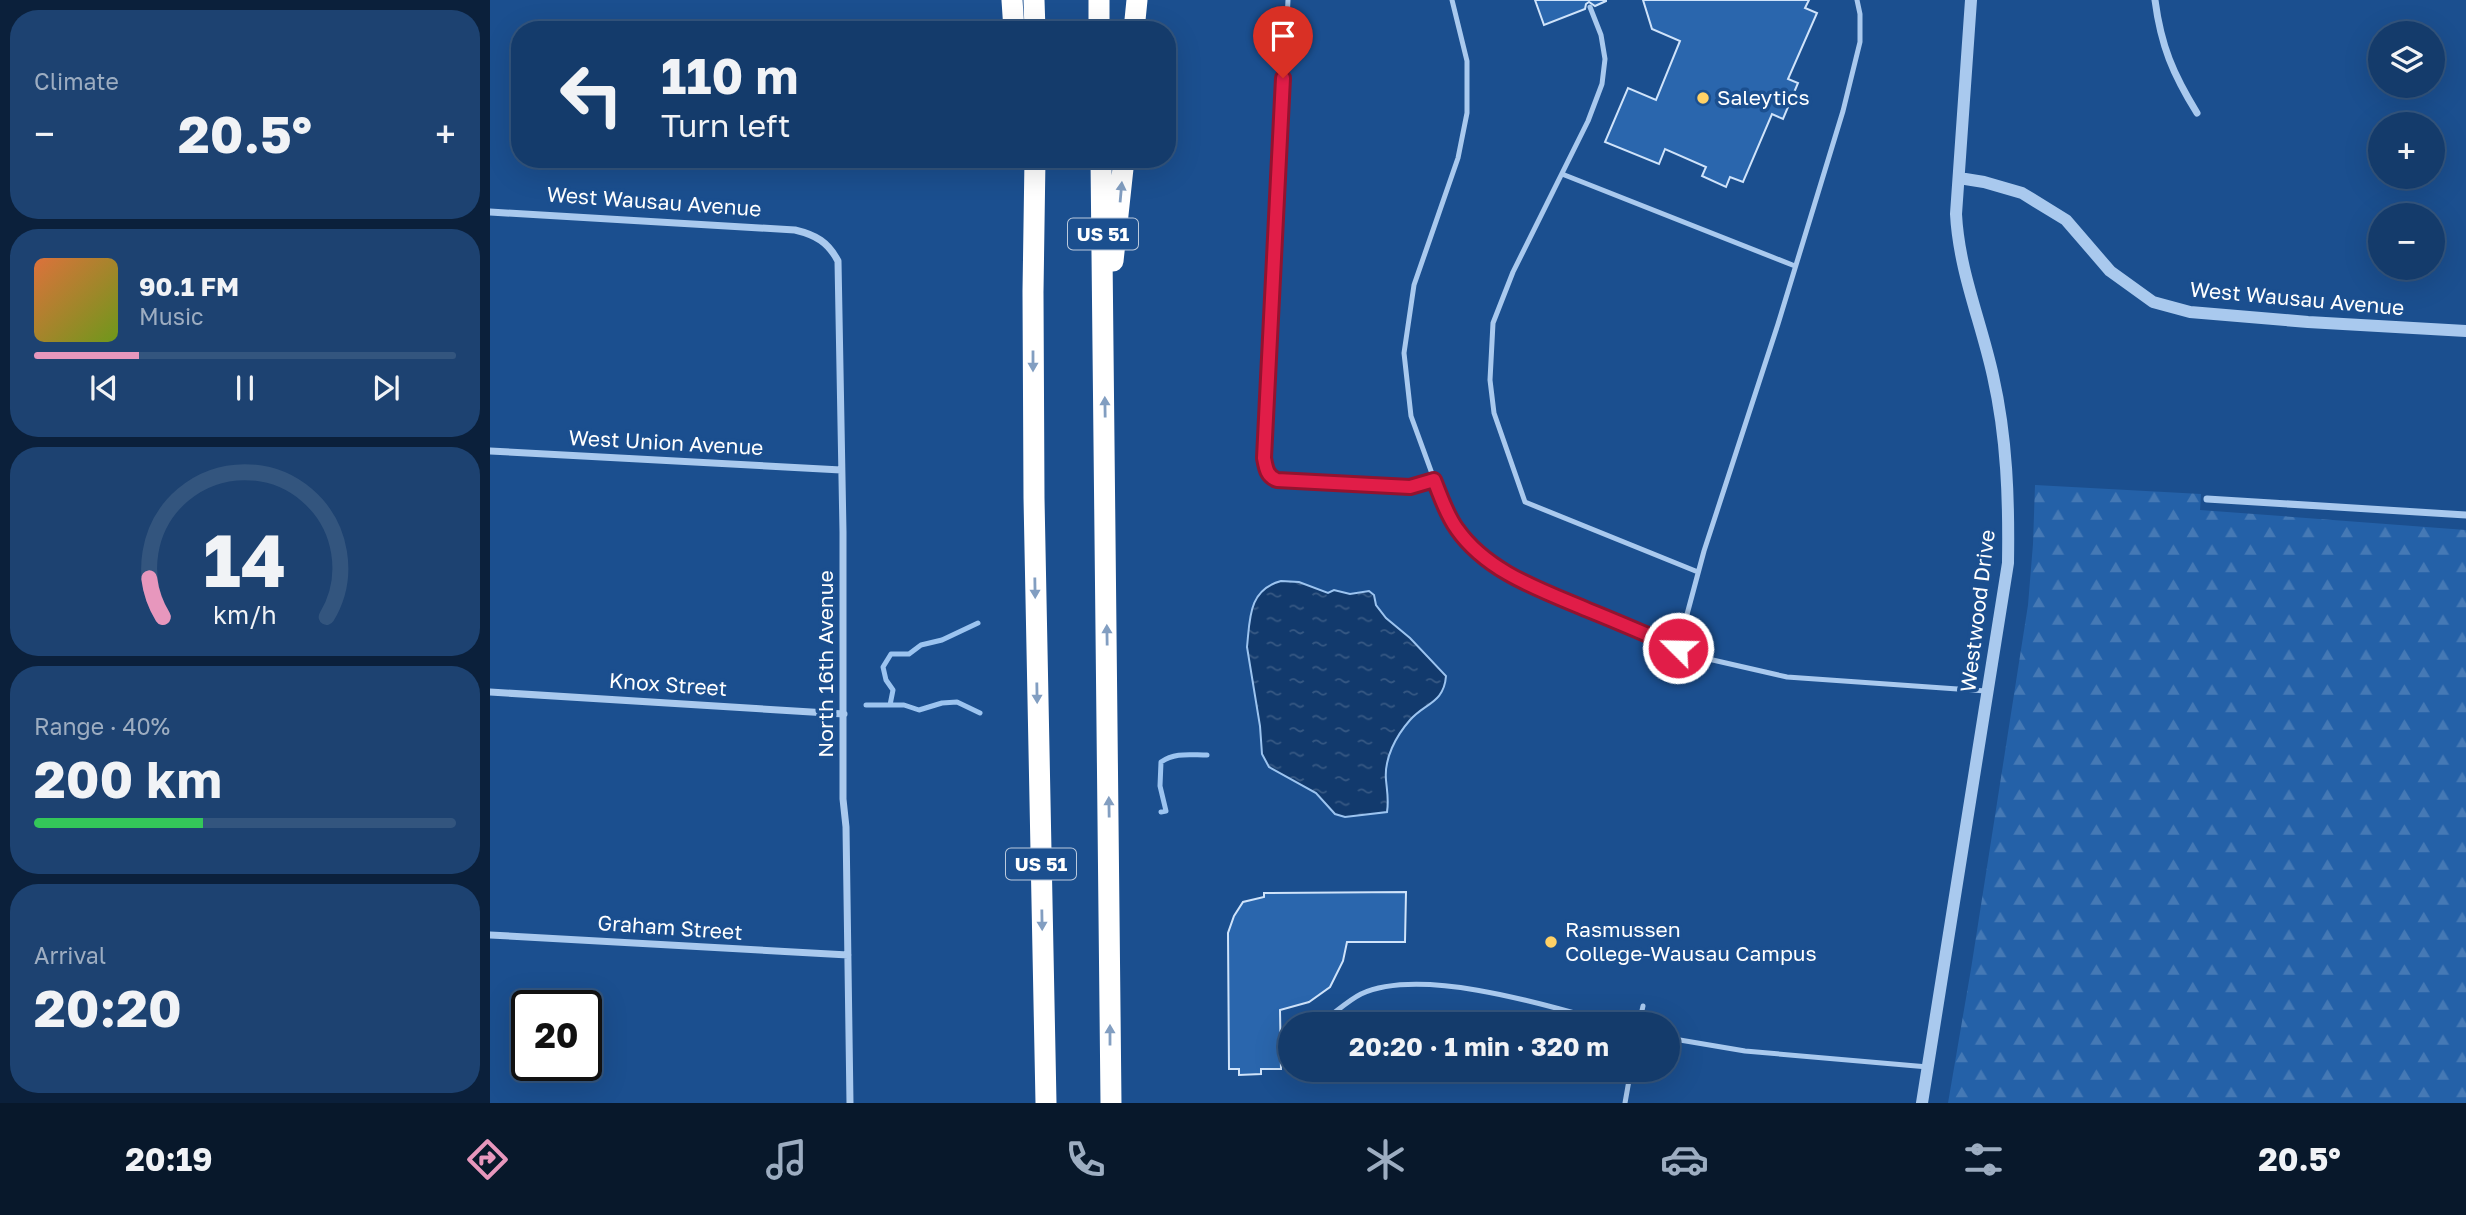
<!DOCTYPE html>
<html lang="en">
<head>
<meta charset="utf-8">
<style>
	:root { --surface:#143b6b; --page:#1d4271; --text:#f1f3f6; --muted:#9dadc1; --line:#33557e; --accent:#e797bd }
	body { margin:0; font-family:"Golos Text",sans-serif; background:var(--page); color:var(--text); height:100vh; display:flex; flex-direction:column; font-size:26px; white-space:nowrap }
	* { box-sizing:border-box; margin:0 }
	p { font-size:23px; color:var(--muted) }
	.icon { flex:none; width:38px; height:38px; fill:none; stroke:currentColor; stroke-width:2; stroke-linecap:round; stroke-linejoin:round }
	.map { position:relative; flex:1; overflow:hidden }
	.panel { display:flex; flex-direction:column; gap:10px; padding:10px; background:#0b203b; width:490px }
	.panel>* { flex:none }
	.top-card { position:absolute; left:21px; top:21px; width:665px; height:147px; border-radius:28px; box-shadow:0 7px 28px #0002,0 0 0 2px var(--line); background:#143b6b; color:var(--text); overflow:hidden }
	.fabs { position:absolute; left:1878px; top:21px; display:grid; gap:14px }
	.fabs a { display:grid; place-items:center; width:77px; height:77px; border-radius:50%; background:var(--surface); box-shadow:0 7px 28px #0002,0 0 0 2px var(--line); font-size:35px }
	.speed { position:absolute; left:21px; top:990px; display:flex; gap:14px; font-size:35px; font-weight:700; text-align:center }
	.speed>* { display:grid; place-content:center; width:91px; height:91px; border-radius:50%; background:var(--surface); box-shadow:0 7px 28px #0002,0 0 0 2px var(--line); line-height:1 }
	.speed .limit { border:4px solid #111; border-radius:10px; background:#fff; color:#111 }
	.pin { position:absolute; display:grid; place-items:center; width:60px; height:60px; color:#fff; margin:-72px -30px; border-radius:50% 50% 50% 0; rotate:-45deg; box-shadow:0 0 7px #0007 }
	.pin .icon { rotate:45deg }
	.me { position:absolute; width:77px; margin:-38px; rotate:293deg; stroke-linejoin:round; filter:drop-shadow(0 0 5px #0008) }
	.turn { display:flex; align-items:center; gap:24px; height:147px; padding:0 35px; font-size:32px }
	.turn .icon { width:91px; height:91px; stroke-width:2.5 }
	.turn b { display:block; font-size:49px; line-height:60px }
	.big { font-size:52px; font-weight:700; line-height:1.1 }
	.panel .widget { flex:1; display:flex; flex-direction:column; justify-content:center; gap:10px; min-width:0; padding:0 24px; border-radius:28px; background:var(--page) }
	.panel .dial { align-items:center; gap:0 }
	.dial svg { height:182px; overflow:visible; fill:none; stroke:var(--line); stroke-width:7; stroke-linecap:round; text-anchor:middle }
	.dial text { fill:var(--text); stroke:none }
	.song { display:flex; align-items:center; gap:21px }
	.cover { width:84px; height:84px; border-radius:10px; background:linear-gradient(135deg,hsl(20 70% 55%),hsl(80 70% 35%)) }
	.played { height:7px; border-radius:4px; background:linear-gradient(90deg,var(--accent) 25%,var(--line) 25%) }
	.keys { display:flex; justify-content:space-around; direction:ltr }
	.heat { display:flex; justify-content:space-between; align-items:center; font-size:38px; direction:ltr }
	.charge { height:10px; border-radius:5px; background:linear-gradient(90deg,#34c759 40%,var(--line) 0) }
	.trip { position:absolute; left:788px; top:1012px; width:402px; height:70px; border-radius:35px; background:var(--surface); box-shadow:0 7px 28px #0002,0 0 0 2px var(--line); font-weight:700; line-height:70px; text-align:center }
	.dock { display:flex; height:112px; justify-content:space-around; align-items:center; background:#08182b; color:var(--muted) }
	.dock .icon { width:49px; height:49px }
	.dock .on { color:var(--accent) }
	.dock b { font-size:32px; color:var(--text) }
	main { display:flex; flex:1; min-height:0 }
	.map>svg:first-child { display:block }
	.forest { fill:url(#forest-firs) }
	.water { fill:url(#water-ripples); stroke:#9cc4f0; stroke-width:2 }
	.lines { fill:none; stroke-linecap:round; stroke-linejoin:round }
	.stream { stroke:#9cc4f0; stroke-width:5 }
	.building { fill:#2a66ad; stroke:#cfe3fa; stroke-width:2 }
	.service { stroke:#a9c9ee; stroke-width:5 }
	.minor { stroke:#a9c9ee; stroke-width:7 }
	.tertiary { stroke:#a9c9ee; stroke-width:12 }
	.motorway { stroke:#fff; stroke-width:21 }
	.oneway { fill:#829ec1 }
	.route-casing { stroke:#92132f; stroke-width:18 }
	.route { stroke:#e11d48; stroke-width:12 }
	.poi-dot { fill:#ffd166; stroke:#1b4f8f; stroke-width:2.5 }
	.labels { text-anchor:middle; stroke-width:7; stroke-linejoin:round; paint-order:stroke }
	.shield { fill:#1b4f8f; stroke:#bbcadd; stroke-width:2 }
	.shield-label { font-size:19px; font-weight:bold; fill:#fff }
	.poi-label { font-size:21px; fill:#fff; stroke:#1b4f8f; text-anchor:start }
	.street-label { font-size:21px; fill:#fff; stroke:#1b4f8f }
</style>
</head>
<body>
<main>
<section class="panel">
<div class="widget"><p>Climate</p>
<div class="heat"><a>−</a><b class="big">20.5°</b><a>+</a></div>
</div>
<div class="widget">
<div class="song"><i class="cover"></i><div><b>90.1 FM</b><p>Music</p></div></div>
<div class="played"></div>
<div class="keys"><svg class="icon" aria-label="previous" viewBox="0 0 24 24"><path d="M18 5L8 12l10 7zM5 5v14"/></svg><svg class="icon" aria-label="pause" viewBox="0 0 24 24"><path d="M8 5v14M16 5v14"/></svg><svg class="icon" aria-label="next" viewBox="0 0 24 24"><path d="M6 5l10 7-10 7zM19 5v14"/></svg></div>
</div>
<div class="widget dial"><svg viewBox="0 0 100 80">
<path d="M14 69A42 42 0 1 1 86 69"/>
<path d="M14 69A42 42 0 0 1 8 52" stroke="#e797bd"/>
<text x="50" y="56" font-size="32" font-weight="700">14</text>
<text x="50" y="72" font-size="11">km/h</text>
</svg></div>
<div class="widget"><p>Range · 40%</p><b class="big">200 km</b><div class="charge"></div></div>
<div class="widget"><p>Arrival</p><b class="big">20:20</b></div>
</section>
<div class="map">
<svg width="1976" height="1103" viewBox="0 0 1976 1103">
	<defs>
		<pattern id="forest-firs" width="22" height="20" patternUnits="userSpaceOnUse" patternTransform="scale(1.75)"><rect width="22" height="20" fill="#2461a8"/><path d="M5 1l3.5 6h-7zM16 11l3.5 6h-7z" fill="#4579b5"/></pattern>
		<pattern id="water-ripples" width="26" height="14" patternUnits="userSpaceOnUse" patternTransform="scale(1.75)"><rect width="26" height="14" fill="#123a6d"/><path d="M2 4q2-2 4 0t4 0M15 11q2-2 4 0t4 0" fill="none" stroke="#365883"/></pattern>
	</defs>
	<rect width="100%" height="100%" fill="#1b4f8f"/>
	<path class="forest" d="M1545,485L1711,494L1710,510L1976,530V1103H1458L1481,969L1538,605L1543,544Z"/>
	<path class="water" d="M791,581L809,582L838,593L844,590L860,594L879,591L884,595L886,605L896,618L920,638L956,676C954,703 935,703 920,720C906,736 894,758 896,780C897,791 899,800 897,812L855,817L845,814L826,793L779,767L772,754L770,726L757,647C760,619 758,590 791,581Z"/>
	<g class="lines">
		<path class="stream" d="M376,705H414L429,710L452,703L467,702L490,713
			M400,705L403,690L396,680L393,667L401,654H419L431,645L452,640L488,623
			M671,812L676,811L670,786L671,762C685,752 700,755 717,755"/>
	</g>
	<path class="building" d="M1045,0H1116V1L1105,6L1099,2L1096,4L1095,9L1054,25Z
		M1153,0H1319L1315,8L1327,13L1298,79L1308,83L1293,119L1282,114L1253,182L1240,177L1236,187L1212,176L1216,167L1175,149L1169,164L1115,142L1138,88L1166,100L1190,41L1162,29Z
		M916,892L915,942H857L853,961L840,987L819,1002L790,1010L791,1069H771V1074L749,1075V1069H739L738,933L744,916L753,902L774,897V893Z"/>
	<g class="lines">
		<path class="service" d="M798,0L774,459C776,469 777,476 787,480L920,487L944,480
			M962,0L977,61V113L968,158L924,285L914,353L921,416L956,512L968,530L986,551L1004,566L1022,576L1214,658L1297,677L1496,691
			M1100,7L1111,35L1115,59L1112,84L1098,121L1023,272L1003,323L1000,380L1004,413L1035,502L1208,572
			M1072,174L1305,266
			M1188,648L1214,551L1288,324L1353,111L1370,42V14L1367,0
			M833,1024L836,1019C847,1011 859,1000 871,994C932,966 1060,1006 1123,1024
			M1149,1024L1153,1006
			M1178,1038L1255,1051L1438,1067
			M1135,1103L1141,1069"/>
		<path class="minor" d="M1665,0C1671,46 1683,74 1707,113
			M0,212L305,230C326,235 338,242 348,261L353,532V799L356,827L360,1103
			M0,451L351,470
			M1717,499L1976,515
			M0,692L354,714
			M0,935L358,955"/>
		<path class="tertiary" d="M1469,178L1494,182L1532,193L1576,220L1620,271L1663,302L1700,312L1818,322L1976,331
			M1432,1103L1518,563C1519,500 1517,438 1503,376C1491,321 1469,271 1466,214L1481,0"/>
		<path class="motorway" d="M522,0L524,30
			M544,0L545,30
			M609,0V30
			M644,30L647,0
			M545,159L543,292L544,498L556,1103
			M611,159L621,1103
			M623,261L634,159"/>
	</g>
	<defs><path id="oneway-solid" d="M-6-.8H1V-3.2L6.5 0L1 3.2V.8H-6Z" transform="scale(1.75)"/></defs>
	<g class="oneway">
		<use href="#oneway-solid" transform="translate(631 192) rotate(-85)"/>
		<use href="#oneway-solid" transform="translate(543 361) rotate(90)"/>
		<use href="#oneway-solid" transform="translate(615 407) rotate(-91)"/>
		<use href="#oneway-solid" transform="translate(545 588) rotate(89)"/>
		<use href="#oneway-solid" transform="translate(617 635) rotate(-91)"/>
		<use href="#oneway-solid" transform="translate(547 693) rotate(89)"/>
		<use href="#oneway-solid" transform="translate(619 807) rotate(-91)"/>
		<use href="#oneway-solid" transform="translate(552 920) rotate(89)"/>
		<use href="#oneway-solid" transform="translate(620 1035) rotate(-90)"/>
	</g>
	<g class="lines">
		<g class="route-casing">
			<path id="route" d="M793,78L774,458C776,469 777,476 787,480L920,487L944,480C951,497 956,514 967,529C997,572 1051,590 1098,610C1128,622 1158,635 1188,648"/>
		</g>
		<use href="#route" class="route"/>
	</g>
	<g class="poi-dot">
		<circle cx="1213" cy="98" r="7"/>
		<circle cx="1061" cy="942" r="7"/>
	</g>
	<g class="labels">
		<g class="shield">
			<rect x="578" y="218.5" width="70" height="31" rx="5"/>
			<rect x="516" y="848.5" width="70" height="31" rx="5"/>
		</g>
		<g class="shield-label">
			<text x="613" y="241">US 51</text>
			<text x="551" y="871">US 51</text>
		</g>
		<g class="poi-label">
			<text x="1227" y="105">Saleytics</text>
			<text x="1075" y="937">Rasmussen<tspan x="1075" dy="24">College-Wausau Campus</tspan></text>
		</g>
		<g class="street-label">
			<text transform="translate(164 202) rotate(4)" y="7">West Wausau Avenue</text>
			<text transform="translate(1807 299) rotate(5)" y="7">West Wausau Avenue</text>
			<text transform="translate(176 443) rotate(3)" y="7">West Union Avenue</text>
			<text transform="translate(1488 611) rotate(-83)" y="7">Westwood Drive</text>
			<text transform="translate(336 664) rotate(-90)" y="7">North 16th Avenue</text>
			<text transform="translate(178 685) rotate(4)" y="7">Knox Street</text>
			<text transform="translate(180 928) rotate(4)" y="7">Graham Street</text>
		</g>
	</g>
</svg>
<div class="fabs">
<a><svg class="icon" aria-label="layers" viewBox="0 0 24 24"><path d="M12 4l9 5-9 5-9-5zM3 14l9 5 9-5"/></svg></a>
<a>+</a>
<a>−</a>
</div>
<div class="speed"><div class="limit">20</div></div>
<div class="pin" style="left:793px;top:78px;background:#d93025"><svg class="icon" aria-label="arrive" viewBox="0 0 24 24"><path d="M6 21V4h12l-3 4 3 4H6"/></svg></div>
<svg class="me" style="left:1188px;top:648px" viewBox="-20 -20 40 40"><circle r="17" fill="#e11d48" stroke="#fff" stroke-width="3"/><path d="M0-11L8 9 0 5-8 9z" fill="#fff"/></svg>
<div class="trip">20:20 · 1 min · 320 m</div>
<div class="top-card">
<div class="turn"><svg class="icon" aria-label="left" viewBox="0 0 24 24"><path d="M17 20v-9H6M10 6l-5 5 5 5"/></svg><div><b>110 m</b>Turn left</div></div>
</div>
</div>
</main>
<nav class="dock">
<b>20:19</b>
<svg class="icon on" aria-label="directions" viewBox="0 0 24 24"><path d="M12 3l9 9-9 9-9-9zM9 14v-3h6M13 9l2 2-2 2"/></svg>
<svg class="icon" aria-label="music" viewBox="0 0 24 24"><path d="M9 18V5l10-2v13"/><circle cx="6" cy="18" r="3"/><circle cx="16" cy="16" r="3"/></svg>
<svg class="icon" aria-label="phone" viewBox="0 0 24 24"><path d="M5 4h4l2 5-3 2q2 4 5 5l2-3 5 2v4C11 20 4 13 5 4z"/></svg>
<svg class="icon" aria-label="climate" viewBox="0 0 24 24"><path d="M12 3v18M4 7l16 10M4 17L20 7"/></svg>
<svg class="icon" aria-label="car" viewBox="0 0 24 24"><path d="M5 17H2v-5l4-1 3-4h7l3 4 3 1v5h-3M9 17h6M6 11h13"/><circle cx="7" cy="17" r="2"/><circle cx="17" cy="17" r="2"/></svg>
<svg class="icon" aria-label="filters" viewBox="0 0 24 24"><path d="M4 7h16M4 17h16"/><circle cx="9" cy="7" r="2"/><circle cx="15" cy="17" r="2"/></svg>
<b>20.5°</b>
</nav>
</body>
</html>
